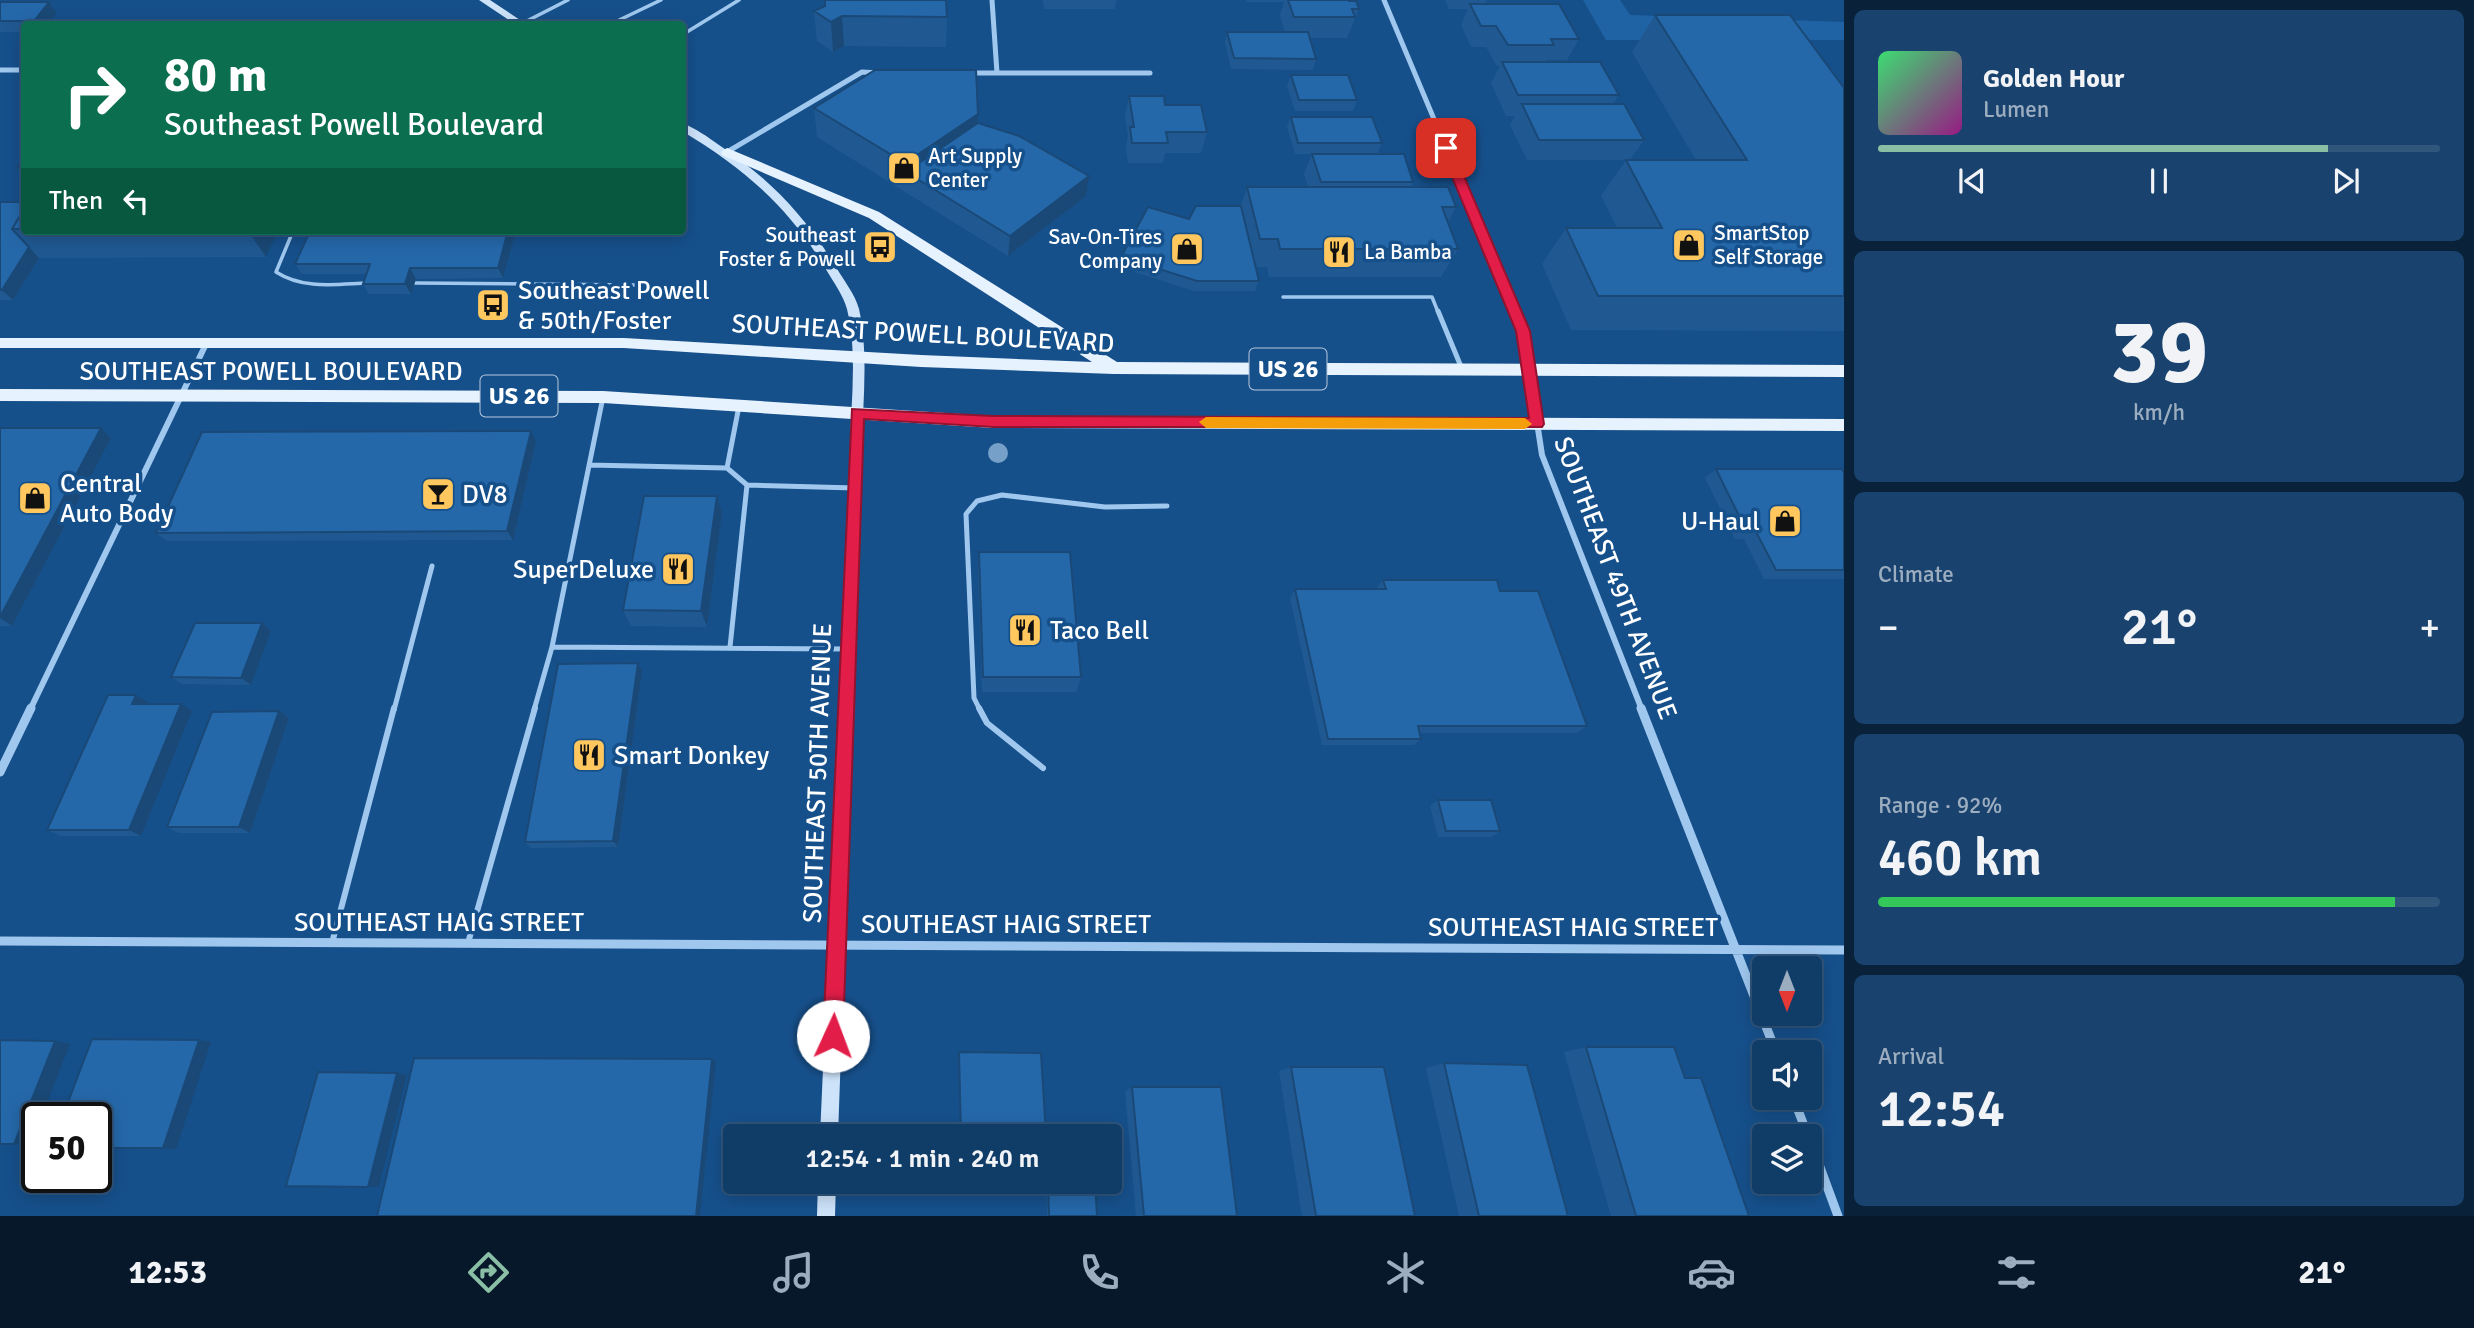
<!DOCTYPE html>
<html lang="en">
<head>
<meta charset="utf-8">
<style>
	:root { --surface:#103c68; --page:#19436e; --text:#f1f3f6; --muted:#9cadc0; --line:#30567c; --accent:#8abfa5 }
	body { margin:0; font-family:Signika,sans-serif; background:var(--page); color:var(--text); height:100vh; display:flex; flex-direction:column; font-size:26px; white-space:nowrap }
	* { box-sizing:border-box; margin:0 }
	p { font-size:23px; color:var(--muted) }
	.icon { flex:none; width:38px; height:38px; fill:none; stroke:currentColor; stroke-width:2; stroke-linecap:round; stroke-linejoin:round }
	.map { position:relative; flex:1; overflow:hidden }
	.details { display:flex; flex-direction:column; gap:10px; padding:10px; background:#092139; width:630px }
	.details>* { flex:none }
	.top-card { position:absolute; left:21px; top:21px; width:665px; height:214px; border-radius:7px; box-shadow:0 4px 18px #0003,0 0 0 2px var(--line); background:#0b6e4f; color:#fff; overflow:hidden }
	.needle { width:46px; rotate:180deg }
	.fabs { position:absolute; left:1752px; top:956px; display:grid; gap:14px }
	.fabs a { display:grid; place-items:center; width:70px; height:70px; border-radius:7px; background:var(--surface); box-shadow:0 4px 18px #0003,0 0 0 2px var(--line); font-size:35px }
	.speed { position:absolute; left:21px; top:1102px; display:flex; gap:14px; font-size:35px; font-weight:700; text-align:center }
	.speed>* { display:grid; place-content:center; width:91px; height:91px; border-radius:50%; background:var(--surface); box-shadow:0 4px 18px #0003,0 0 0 2px var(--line); line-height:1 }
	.speed .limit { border:4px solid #111; border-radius:10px; background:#fff; color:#111 }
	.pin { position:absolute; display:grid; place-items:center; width:60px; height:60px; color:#fff; margin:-30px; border-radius:14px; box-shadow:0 4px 10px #0006 }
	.me { position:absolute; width:77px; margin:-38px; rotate:2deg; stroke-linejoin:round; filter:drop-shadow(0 0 5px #0008) }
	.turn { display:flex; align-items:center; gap:24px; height:147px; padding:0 28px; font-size:32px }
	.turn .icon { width:91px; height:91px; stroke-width:2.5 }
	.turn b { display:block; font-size:49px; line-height:60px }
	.then { display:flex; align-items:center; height:66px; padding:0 28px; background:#0003; gap:14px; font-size:26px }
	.big { font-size:52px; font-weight:600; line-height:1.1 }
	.details .card { flex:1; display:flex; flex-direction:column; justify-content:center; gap:10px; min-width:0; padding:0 24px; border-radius:10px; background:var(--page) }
	.details .dial { align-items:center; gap:0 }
	.dial b { font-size:91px; line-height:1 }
	.song { display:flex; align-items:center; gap:21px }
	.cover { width:84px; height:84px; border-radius:10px; background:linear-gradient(135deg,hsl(140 70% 55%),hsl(310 70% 35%)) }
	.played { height:7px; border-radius:4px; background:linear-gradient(90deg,var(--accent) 80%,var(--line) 80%) }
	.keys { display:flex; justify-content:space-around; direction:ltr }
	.heat { display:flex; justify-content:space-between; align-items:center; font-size:38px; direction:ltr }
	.charge { height:10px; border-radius:5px; background:linear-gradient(90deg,#34c759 92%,var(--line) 0) }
	.trip { position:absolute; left:723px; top:1124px; width:399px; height:70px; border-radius:7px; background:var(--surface); box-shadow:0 4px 18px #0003,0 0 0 2px var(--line); font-weight:600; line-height:70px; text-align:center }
	.dock { display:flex; height:112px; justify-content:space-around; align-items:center; background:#06182a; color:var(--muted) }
	.dock .icon { width:49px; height:49px }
	.dock .current { color:var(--accent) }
	.dock b { font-size:32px; color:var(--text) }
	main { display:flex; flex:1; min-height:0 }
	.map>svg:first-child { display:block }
	.green { fill:#1f63a4 }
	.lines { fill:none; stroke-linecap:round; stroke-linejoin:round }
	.service-far2 { stroke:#a0c8ef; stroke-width:3.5 }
	.service-far1 { stroke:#a0c8ef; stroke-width:5 }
	.service { stroke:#a0c8ef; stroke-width:6 }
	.minor-far2 { stroke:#a0c8ef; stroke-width:5 }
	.minor-far1 { stroke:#a0c8ef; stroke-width:6 }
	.minor { stroke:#a0c8ef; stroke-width:9 }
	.secondary { fill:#cde3fa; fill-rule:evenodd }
	.primary { fill:#e7f2ff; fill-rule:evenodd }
	.tree { fill:#77a0c9 }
	.wall { fill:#205992 }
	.shaded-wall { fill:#1a4977 }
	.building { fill:#2568aa; stroke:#1a4977; stroke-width:2 }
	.route { fill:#e11d48; stroke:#92132f; stroke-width:2 }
	.slow { fill:#f59e0b }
	.labels { text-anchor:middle; stroke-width:7; stroke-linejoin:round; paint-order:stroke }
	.far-poi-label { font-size:21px; fill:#fff; stroke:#16508b; text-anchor:start }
	.shield { fill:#16508b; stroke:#b9cadc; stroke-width:2 }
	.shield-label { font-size:24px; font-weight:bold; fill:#fff }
	.poi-label { font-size:26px; fill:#fff; stroke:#16508b; text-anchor:start }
	.street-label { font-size:26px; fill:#fff; stroke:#16508b }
</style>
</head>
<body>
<main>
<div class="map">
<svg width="1844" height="1216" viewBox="0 0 1844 1216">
	<rect width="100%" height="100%" fill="#16508b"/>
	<path class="green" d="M1583,0H1620L1630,15L1844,22V40H1606Z"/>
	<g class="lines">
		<path class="service-far2" d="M521,24L568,0
			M611,24L661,0
			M682,35L739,0
			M293,231L276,272C304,290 337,284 369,283
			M415,283L636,285
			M1283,297H1432L1438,312"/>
		<path class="service-far1" d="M1438,311L1462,369
			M589,465L727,468L747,485L855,488
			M727,468L739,406
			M552,647L846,649
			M730,647L747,485
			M394,710L432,566
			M534,710L552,647L603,397
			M980,710L974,698L966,514L977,501L1002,495L1105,507L1167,506"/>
		<path class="service" d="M979,708L987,723L1043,768
			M332,943L394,708
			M468,943L535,708"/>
		<path class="minor-far2" d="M992,0L997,73
			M1384,0L1515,312
			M0,70H24
			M969,73H1150
			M727,152L862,72L880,73"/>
		<path class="minor-far1" d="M1514,311L1523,331L1542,455L1642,710
			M30,710L206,344"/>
		<path class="minor" d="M1641,708L1776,1052
			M0,772L31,708
			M0,941L1844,950
			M1793,1097L1808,1136
			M1810,1140L1838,1216"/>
		<path class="secondary" d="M479,0H490L526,24H515Z
			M682,123C695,128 708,137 719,145C769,178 805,216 836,267C844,281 855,294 859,309C870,359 861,413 862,464L838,1136H820L850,464C849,413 859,359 847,309C843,295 834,283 827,271C789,207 745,169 682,131Z
			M818,1181H836L835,1216H817Z"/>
		<path class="primary" d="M727,148L879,212L1117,362L1844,365V377L1114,374L921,367L624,348H0V338H624L921,355L1092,362L869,218L722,155L721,152Z
			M0,389L603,391L993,416L1844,419V431L993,428L603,403L0,401Z"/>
	</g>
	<circle class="tree" cx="998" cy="453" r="10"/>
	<path class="wall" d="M1043,0H1116L1115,9H1044Z
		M1246,0H1348L1359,9L1347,38H1310L1316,59L1313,70L1231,69L1225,42L1227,32H1285L1280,15L1284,2H1246Z
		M1445,0H1487L1485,4L1579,39L1567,60H1546L1545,62L1619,95L1613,104L1644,140L1630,160H1696L1632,52L1655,15L1844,88V331L1571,330L1542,264L1566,228H1617L1601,196L1626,160H1527L1510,125L1515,116H1506L1491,83L1500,66H1497L1486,47H1471L1461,25L1468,9H1449Z
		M0,2H49L57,13L48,24H24V32H0Z
		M814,11L947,17L946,47L844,46L833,52L817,41Z
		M1291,75L1357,100L1353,111H1295L1287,86Z
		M1129,96L1165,105L1207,132L1201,153H1165L1163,163H1128L1126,148L1128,136L1125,116Z
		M814,108L978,114V123L1086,196L1008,256L817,137Z
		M1291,117L1382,143L1377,154L1413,182L1411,187L1456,207L1448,222L1458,249L1441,277H1269L1267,267H1256L1259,281L1255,291H1194L1119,267L1121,257L1189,219L1241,206L1247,187H1308L1304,174L1312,154H1295L1287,127Z
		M24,157V176L17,168Z
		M0,202H24V231H278L266,257L39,258L13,300H0Z
		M516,231L503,278L416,279L411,294H369L363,284L367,274H302L295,264Z
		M0,428H101L111,438L12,626H0Z
		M536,441L513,540L167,541L156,533Z
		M1716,469L1844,473V579H1764L1744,539H1735L1705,478Z
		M717,496L722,513L707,627L631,626L623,610Z
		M979,552L1081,677L1076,692H982L978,569Z
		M1383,580L1500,591L1587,726L1577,733H1420L1421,739L1414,745H1322L1290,598L1295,589H1377V588Z
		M262,623L271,631L251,685L182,684L171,677Z
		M638,663L642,671L618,847L531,848L525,842Z
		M136,695L148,702L147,704L192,711L141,836H61L47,830Z
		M279,711L289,718L250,833H179L167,827Z
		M1438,800L1500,831L1491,837H1438L1430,806Z
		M1586,1047L1685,1078L1749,1216H1611L1564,1052Z
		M1444,1063L1568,1216H1459L1426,1068Z
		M1291,1067L1415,1216H1302L1279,1071Z
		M1132,1087L1237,1216H1136L1125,1091Z
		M1046,1181H1095L1097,1216H1047Z"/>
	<path class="shaded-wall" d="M49,2L57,13L48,24H37L34,21Z
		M842,16L844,46L833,52L831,22Z
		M978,114L977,144L906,172L905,163Z
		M1089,176L1086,196L1008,256L1010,236Z
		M248,231H278L266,257Z
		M508,231H516L503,278L498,268Z
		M29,247L39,258L13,300L2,290Z
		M410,268L416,279L411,294L405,284Z
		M101,428L111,438L12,626L0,618V617Z
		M531,431L536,441L513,540L507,531Z
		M717,496L722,513L707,627L701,611Z
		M262,623L271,631L251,685L241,678Z
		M638,663L642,671L618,847L613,841Z
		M136,695L148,702L143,711L132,704Z
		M181,704L192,711L141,836L129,830Z
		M279,711L289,718L250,833L239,827Z
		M199,1040L211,1042L176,1149L163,1148Z
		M55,1041L70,1044L41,1118H37V1129L31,1145L14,1144Z
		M712,1059L716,1062L700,1216H696Z
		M397,1073L407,1075L379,1187H368Z"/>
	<path class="building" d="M825,0H946L947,17L842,16L831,22L814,11L825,6Z
		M1288,0H1348L1349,1H1356L1359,9H1352L1355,17H1294Z
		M0,2H49L34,21H0Z
		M1470,4H1559L1579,39H1551L1554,45H1508L1496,26H1481Z
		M1655,15H1790L1844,88V296H1598L1566,228H1662L1626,160H1747Z
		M1227,32H1308L1316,59L1234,58Z
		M1502,62H1600L1619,95H1518Z
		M875,70H976L978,114L905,163L814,108Z
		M1291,75H1348L1357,100H1299Z
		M1129,96H1164L1165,105H1201L1207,132H1166L1168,143H1132L1130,127H1134Z
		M1522,104H1624L1644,140H1539Z
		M1291,117H1372L1382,143H1298Z
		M978,123L1019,136L1089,176L1010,236L906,172Z
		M1312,154H1404L1413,182H1321Z
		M24,157V168H17Z
		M1247,187H1448L1456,207H1442L1458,249H1280L1278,239H1260Z
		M0,202H24V209L12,229L29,247L2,290H0Z
		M1196,206H1241L1259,281H1197L1121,257L1148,207L1189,219Z
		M24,209V229H12Z
		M310,231H508L498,268H410L405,284H363L370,264H295Z
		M0,428H101L0,617Z
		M531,431L507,531L156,533L202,432Z
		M1716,469H1842L1844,473V570H1776L1755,530H1746Z
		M644,496H717L701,611L623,610Z
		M979,552H1070L1081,677H983Z
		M1383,580H1497L1500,591H1538L1587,726H1418L1421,739H1328L1295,589H1386Z
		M195,623H262L241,678L171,677Z
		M638,663L613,841L525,842L558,664Z
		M108,695H136L132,704H181L129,830H47Z
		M279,711L239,827H167L212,712Z
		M1438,800H1491L1500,831H1446Z
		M92,1039L199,1040L163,1148H96V1118H62Z
		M0,1040L55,1041L14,1144H0Z
		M1586,1047H1674L1685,1078H1701L1749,1216H1636Z
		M959,1052L1041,1053L1046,1136H961Z
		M414,1058L712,1059L696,1216H377Z
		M1444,1063L1527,1065L1568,1216H1479Z
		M1291,1067H1384L1415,1216H1316Z
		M318,1072L397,1073L368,1187L286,1186Z
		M1132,1087H1221L1237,1216H1144Z
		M1048,1181H1095L1097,1216H1049Z"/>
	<path class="route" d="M1446,144L1452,148L1530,331L1544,424L1542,427H993L864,419L843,1036L840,1043L833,1046L826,1043L823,1036L852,409L993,416L1529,418L1516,331L1440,148Z"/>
	<path class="slow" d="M1206,417L1525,418L1532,424L1525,429L1206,428L1199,422Z"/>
	<defs>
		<g id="shop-square" transform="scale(1.75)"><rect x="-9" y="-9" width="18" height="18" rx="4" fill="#ffc75d" stroke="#16508b"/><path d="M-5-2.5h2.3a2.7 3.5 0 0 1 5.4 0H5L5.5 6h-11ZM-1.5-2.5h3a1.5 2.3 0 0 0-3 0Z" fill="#111"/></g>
		<g id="bus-square" transform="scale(1.75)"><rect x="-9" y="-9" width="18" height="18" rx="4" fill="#ffc75d" stroke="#16508b"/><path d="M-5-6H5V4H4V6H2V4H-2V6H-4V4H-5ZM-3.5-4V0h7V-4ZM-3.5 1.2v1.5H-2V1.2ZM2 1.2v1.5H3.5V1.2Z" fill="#111"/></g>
		<g id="restaurant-square" transform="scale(1.75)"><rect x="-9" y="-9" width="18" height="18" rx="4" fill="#ffc75d" stroke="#16508b"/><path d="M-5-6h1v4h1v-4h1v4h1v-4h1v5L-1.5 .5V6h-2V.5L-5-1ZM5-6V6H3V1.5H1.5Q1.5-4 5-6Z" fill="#111"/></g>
		<g id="bar-square" transform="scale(1.75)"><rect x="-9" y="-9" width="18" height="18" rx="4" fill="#ffc75d" stroke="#16508b"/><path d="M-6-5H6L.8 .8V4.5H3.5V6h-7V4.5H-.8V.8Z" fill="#111"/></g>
	</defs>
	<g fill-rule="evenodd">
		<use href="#shop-square" x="904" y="168"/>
		<use href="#shop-square" x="1689" y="245"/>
		<use href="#bus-square" x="880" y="247"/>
		<use href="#shop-square" x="1187" y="249"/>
		<use href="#restaurant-square" x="1339" y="252"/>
		<use href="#bus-square" x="493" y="305"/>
		<use href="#bar-square" x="438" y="494"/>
		<use href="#shop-square" x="35" y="498"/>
		<use href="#shop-square" x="1785" y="521"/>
		<use href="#restaurant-square" x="678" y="569"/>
		<use href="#restaurant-square" x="1025" y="630"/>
		<use href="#restaurant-square" x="589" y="755"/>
	</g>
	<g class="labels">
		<g class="far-poi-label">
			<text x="928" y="163">Art Supply<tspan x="928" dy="24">Center</tspan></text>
			<text x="1714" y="240">SmartStop<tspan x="1714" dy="24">Self Storage</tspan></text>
			<text x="856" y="242" text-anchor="end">Southeast<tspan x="856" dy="24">Foster &amp; Powell</tspan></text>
			<text x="1162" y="244" text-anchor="end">Sav-On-Tires<tspan x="1162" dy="24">Company</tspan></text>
			<text x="1364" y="259">La Bamba</text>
		</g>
		<g class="shield">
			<rect x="1249.5" y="348.5" width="77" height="41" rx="5"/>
			<rect x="480.5" y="375.5" width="77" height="41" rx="5"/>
		</g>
		<g class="shield-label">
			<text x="1288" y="377">US 26</text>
			<text x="519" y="404">US 26</text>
		</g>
		<g class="poi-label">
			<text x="518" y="299">Southeast Powell<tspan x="518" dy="30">&amp; 50th/Foster</tspan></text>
			<text x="60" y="492">Central<tspan x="60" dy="30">Auto Body</tspan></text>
			<text x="462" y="503">DV8</text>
			<text x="1760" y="530" text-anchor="end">U-Haul</text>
			<text x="654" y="578" text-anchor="end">SuperDeluxe</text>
			<text x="1050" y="639">Taco Bell</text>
			<text x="614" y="764">Smart Donkey</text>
		</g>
		<g class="street-label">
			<text transform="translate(923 333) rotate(3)" y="9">SOUTHEAST POWELL BOULEVARD</text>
			<text x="271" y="380">SOUTHEAST POWELL BOULEVARD</text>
			<text transform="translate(1616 578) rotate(69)" y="9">SOUTHEAST 49TH AVENUE</text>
			<text transform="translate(817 773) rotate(-88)" y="9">SOUTHEAST 50TH AVENUE</text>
			<text x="439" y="931">SOUTHEAST HAIG STREET</text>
			<text x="1006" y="933">SOUTHEAST HAIG STREET</text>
			<text x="1573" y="936">SOUTHEAST HAIG STREET</text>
		</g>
	</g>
</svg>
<div class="fabs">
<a><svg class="needle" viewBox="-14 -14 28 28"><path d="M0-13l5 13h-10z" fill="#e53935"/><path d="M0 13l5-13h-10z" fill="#9cadc0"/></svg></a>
<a><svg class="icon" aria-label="sound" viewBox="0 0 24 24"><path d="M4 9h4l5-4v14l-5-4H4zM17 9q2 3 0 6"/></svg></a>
<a><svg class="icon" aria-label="layers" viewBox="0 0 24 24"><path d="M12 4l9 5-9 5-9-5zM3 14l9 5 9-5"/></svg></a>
</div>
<div class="speed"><div class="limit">50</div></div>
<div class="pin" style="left:1446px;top:148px;background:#d93025"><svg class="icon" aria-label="arrive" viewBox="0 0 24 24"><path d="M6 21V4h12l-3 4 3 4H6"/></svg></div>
<svg class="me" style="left:833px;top:1036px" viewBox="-20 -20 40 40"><circle r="19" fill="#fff"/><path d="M0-13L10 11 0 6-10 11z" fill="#e11d48"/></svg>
<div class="trip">12:54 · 1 min · 240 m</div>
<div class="top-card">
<div class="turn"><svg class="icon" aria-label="right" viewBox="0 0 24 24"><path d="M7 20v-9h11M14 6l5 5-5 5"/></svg><div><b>80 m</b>Southeast Powell Boulevard</div></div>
<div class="then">Then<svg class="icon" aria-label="left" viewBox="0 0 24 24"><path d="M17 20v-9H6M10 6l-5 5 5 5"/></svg></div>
</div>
</div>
<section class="details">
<div class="card">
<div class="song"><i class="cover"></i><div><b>Golden Hour</b><p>Lumen</p></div></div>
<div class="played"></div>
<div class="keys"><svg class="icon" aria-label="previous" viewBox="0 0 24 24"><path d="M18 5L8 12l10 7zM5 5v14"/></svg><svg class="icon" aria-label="pause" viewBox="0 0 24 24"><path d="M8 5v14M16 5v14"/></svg><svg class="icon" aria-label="next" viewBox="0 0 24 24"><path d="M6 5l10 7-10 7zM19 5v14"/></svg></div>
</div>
<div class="card dial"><b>39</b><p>km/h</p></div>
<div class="card"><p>Climate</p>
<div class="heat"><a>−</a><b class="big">21°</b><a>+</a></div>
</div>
<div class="card"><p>Range · 92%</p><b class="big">460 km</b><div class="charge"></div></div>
<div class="card"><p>Arrival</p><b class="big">12:54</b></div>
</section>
</main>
<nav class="dock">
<b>12:53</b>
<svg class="icon current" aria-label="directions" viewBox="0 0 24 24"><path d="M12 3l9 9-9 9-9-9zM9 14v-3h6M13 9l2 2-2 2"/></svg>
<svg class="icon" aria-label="music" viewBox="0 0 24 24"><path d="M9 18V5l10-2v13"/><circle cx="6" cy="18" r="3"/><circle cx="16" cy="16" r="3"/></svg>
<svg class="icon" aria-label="phone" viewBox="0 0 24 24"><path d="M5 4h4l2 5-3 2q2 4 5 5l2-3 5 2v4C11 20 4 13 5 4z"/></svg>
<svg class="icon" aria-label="climate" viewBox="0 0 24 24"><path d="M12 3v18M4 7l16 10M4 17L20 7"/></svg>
<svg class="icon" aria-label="car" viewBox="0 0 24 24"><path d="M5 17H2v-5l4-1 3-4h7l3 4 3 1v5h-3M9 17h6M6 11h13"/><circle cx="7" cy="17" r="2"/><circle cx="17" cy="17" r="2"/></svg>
<svg class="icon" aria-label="filters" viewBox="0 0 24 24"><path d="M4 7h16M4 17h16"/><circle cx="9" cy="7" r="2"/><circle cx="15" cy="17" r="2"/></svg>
<b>21°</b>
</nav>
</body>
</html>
